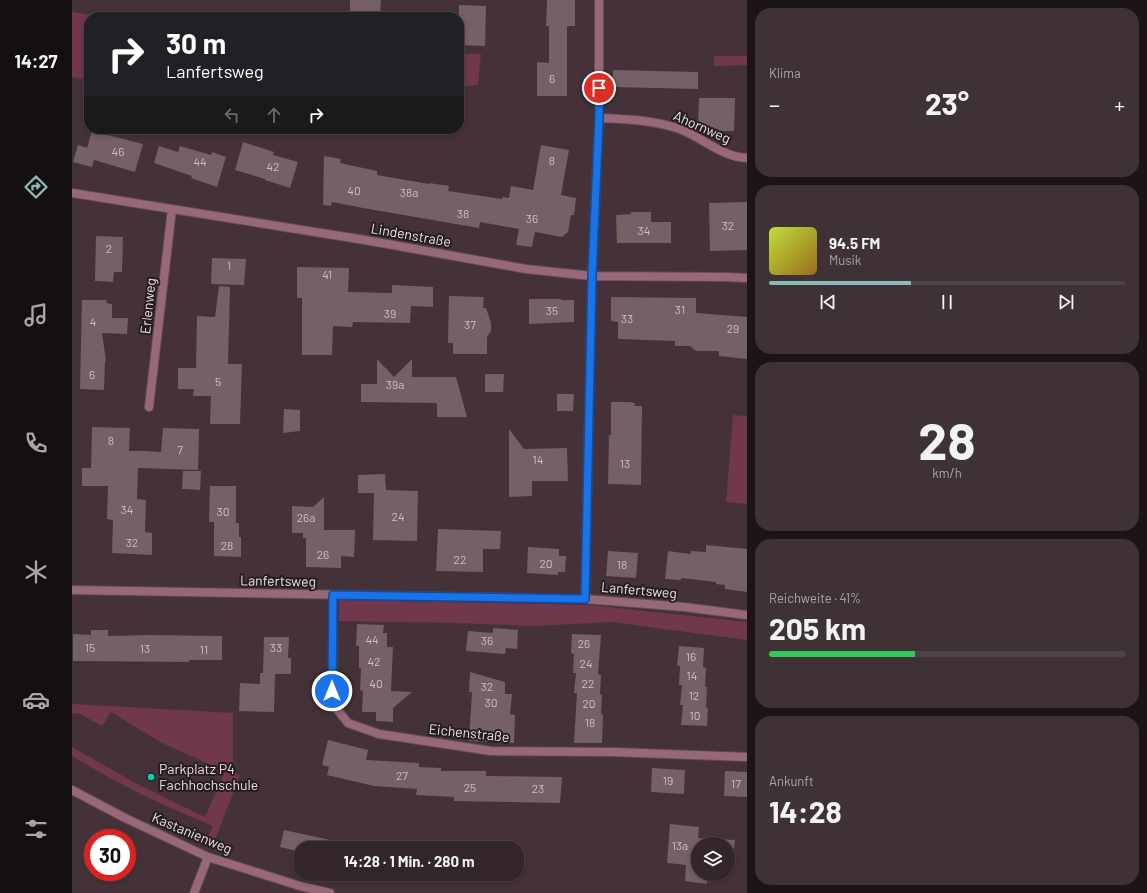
<!DOCTYPE html>
<html lang="de">
<head>
<meta charset="utf-8">
<style>
	:root { --surface:#33262a; --page:#3e3236; --text:#f1f3f6; --muted:#a9a5a8; --line:#4e4347; --accent:#8bbbb9 }
	body { margin:0; font-family:Barlow,sans-serif; background:var(--page); color:var(--text); height:100vh; display:flex; flex-direction:column; font-size:15px; white-space:nowrap }
	* { box-sizing:border-box; margin:0 }
	p { font-size:13px; color:var(--muted) }
	.icon { flex:none; width:22px; height:22px; fill:none; stroke:currentColor; stroke-width:2; stroke-linecap:round; stroke-linejoin:round }
	.map { position:relative; flex:1; overflow:hidden }
	.panel { display:flex; flex-direction:column; gap:8px; padding:8px; background:#1c1517; width:400px }
	.panel>* { flex:none }
	.guide { position:absolute; left:12px; top:12px; width:380px; height:122px; border-radius:16px; box-shadow:0 2px 6px #0003,0 0 0 1px var(--line); background:#202124; color:#fff; overflow:hidden }
	.buttons { position:absolute; left:619px; top:837px; display:grid; gap:8px }
	.buttons a { display:grid; place-items:center; width:44px; height:44px; border-radius:50%; background:var(--surface); box-shadow:0 2px 6px #0003,0 0 0 1px var(--line); font-size:20px }
	.speed { position:absolute; left:12px; top:829px; display:flex; gap:8px; font-size:20px; font-weight:700; text-align:center }
	.speed>* { display:grid; place-content:center; width:52px; height:52px; border-radius:50%; background:var(--surface); box-shadow:0 2px 6px #0003,0 0 0 1px var(--line); line-height:1 }
	.speed .limit { border:6px solid #d22; background:#fff; color:#111 }
	.pin { position:absolute; display:grid; place-items:center; width:34px; height:34px; color:#fff; margin:-17px; border:2px solid #fff; border-radius:50%; box-shadow:0 1px 4px #0007 }
	.me { position:absolute; width:44px; margin:-22px; rotate:0deg; stroke-linejoin:round; filter:drop-shadow(0 0 3px #0008) }
	.turn { display:flex; align-items:center; gap:14px; height:84px; padding:0 16px; font-size:18px }
	.turn .icon { width:52px; height:52px; stroke-width:2.5 }
	.turn b { display:block; font-size:28px; line-height:34px }
	.lanes { display:flex; align-items:center; height:38px; padding:0 16px; background:#0003; justify-content:center; gap:20px; direction:ltr }
	.lanes .off { opacity:.35 }
	.big { font-size:30px; font-weight:700; line-height:1.1 }
	.panel .widget { flex:1; display:flex; flex-direction:column; justify-content:center; gap:6px; min-width:0; padding:0 14px; border-radius:16px; background:var(--page) }
	.panel .dial { align-items:center; gap:0 }
	.dial b { font-size:52px; line-height:1 }
	.song { display:flex; align-items:center; gap:12px }
	.cover { width:48px; height:48px; border-radius:6px; background:linear-gradient(135deg,hsl(70 70% 55%),hsl(40 70% 35%)) }
	.played { height:4px; border-radius:2px; background:linear-gradient(90deg,var(--accent) 40%,var(--line) 40%) }
	.keys { display:flex; justify-content:space-around; direction:ltr }
	.heat { display:flex; justify-content:space-between; align-items:center; font-size:22px; direction:ltr }
	.charge { height:6px; border-radius:3px; background:linear-gradient(90deg,#34c759 41%,var(--line) 0) }
	.trip { position:absolute; left:222px; top:841px; width:230px; height:40px; border-radius:16px; background:var(--surface); box-shadow:0 2px 6px #0003,0 0 0 1px var(--line); font-weight:700; line-height:40px; text-align:center }
	main { display:flex; flex:1; min-height:0 }
	.tabs { display:flex; flex-direction:column; width:72px; justify-content:space-around; align-items:center; background:#140f11; color:var(--muted) }
	.tabs .icon { width:28px; height:28px }
	.tabs .on { color:var(--accent) }
	.tabs b { font-size:18px; color:var(--text) }
	.map>svg:first-child { display:block }
	.green { fill:#71374d }
	.building { fill:#746066 }
	.lines { fill:none; stroke-linecap:round; stroke-linejoin:round }
	.street-casing { stroke:#5f4e53; stroke-width:10 }
	.street { stroke:#986878; stroke-width:8 }
	.route-casing { stroke:#114b97; stroke-width:10 }
	.route { stroke:#1a73e8; stroke-width:7 }
	.poi-dot { fill:#00d5b7; stroke:#251d1f; stroke-width:1.5 }
	.labels { text-anchor:middle; stroke-width:4; stroke-linejoin:round; paint-order:stroke }
	.number-label { font-size:12px; fill:#cdbfc4 }
	.street-label { font-size:14px; fill:#ebdfe3; stroke:#251d1f }
	.poi-label { font-size:14px; fill:#ebdfe3; stroke:#251d1f; text-anchor:start }
</style>
</head>
<body>
<main>
<nav class="tabs">
<b>14:27</b>
<svg class="icon on" aria-label="directions" viewBox="0 0 24 24"><path d="M12 3l9 9-9 9-9-9zM9 14v-3h6M13 9l2 2-2 2"/></svg>
<svg class="icon" aria-label="music" viewBox="0 0 24 24"><path d="M9 18V5l10-2v13"/><circle cx="6" cy="18" r="3"/><circle cx="16" cy="16" r="3"/></svg>
<svg class="icon" aria-label="phone" viewBox="0 0 24 24"><path d="M5 4h4l2 5-3 2q2 4 5 5l2-3 5 2v4C11 20 4 13 5 4z"/></svg>
<svg class="icon" aria-label="climate" viewBox="0 0 24 24"><path d="M12 3v18M4 7l16 10M4 17L20 7"/></svg>
<svg class="icon" aria-label="car" viewBox="0 0 24 24"><path d="M5 17H2v-5l4-1 3-4h7l3 4 3 1v5h-3M9 17h6M6 11h13"/><circle cx="7" cy="17" r="2"/><circle cx="17" cy="17" r="2"/></svg>
<svg class="icon" aria-label="filters" viewBox="0 0 24 24"><path d="M4 7h16M4 17h16"/><circle cx="9" cy="7" r="2"/><circle cx="15" cy="17" r="2"/></svg>
</nav>
<div class="map">
<svg width="675" height="893" viewBox="0 0 675 893">
	<rect width="100%" height="100%" fill="#443238"/>
	<path class="green" d="M0,12L36,17H17V80L0,77Z
		M387,54H409L406,85L387,87Z
		M642,56H675V65L642,66Z
		M661,415L675,416V504L654,502Z
		M267,600L517,605L675,622V640L539,622L462,626L382,623L267,621Z
		M0,704L161,713V773L168,775L141,845L134,841L141,826C92,806 45,784 0,756V747L63,783L133,817L153,771L90,743L39,712L30,726L8,714L0,713Z"/>
	<path class="building" d="M278,0H309L308,17H278Z
		M475,0H503V26H495V96H465V62L477,63V26H474Z
		M387,5L414,6L413,46L387,45Z
		M541,70L626,72V89L540,87Z
		M627,98H663L662,131H638V126L626,125Z
		M20,131L71,144L63,172L22,160L20,167L1,162L6,145L15,148Z
		M171,142L202,152L201,155L226,162L218,188L193,180V179L163,170Z
		M469,145L497,150L489,195L504,198L502,215H499L496,232L490,237L463,232L460,247L444,245L447,229L408,222L407,228L291,208L260,202V200L259,206L251,205L252,156L269,159L268,163L305,171V175L357,184V183L377,186L376,191L430,199L431,197L437,198L439,186L461,190Z
		M87,146L106,152L108,146L139,155L140,152L154,157L145,187L119,178L120,176L82,163Z
		M675,202V250L638,251L637,203Z
		M559,212H579V222H599V243H545L544,215L559,214Z
		M24,236L51,237L50,272H42L41,282L23,281Z
		M140,258L174,259L172,285L139,284Z
		M225,267L277,268L276,292L320,293V285L361,287V307L339,306L338,323L281,322L280,327L261,326L260,355H230V298H225Z
		M147,286L158,287L156,364H170L168,424H138L139,396H121L122,389H106V368H124L125,316L143,317Z
		M377,296L412,297L411,308H414L419,323V331L415,337V354H381V343H376Z
		M539,297L624,298V313L675,317V359L647,356V351H624L618,346H603V341L546,339V322L539,321Z
		M457,299H489V300H502V322L457,324Z
		M10,300H35L34,303L40,304V318H56L55,334L30,333L34,361H33L32,390L8,389Z
		M305,359L322,377L340,359V377H384L395,417H365V403L289,402V384H305Z
		M413,374H432L431,392H413Z
		M485,394H502L501,411H485Z
		M539,402H557L563,403L562,406H570L569,485L536,484L537,435H539Z
		M212,409L228,410V431L211,433Z
		M20,427L58,428L57,451H73L89,452L91,428L127,429L126,470L66,468L65,499L74,500L73,532L80,533V555L40,553L41,520L35,519L36,486H10V468H19Z
		M437,429L452,449L495,448L496,481H460V496L437,497Z
		M111,471H129L128,490L110,489Z
		M313,474L314,490L346,491L345,541L301,540L302,493H286V475Z
		M138,486H164V523H167V537H169V557L142,556V522H137Z
		M252,497V530H283L282,557L269,556V568L234,567V538H231V533H220V506L241,507Z
		M366,529L429,531L428,549H411V572L364,571Z
		M634,545L675,549V592L653,589V585L644,584V582L609,578V580L593,579L596,551L618,554L619,551L634,552Z
		M456,547L487,549V556H494L493,572H486V575L455,573Z
		M536,551L566,553L564,578L534,576Z
		M285,624L312,625L311,633H315V647H321L319,691L340,692L321,708V722L304,721V712H290L291,691L288,690L289,668H287V646H284Z
		M421,628L446,630L445,649L434,648L433,654L394,651L396,631L421,633Z
		M19,630H36V636L78,635L150,636V660H117V662L1,661V634L19,635Z
		M500,634L529,635L526,674L529,675L528,694L530,695L529,714L531,715L530,743H502L505,693H502L504,673H501L502,654L499,653Z
		M192,637H217L216,658H219V674H203L202,712L167,711L168,683L188,684V673H191Z
		M607,646L632,648L631,667L634,668L633,687H635L634,707L636,708L635,726L609,725L611,705H608L610,685H607L608,666L605,665Z
		M398,672L433,682V694H440L438,714L443,715L442,743L397,741L400,692H397Z
		M256,740L296,750L294,760L347,763V767L369,768V771H414V776L490,777L488,803L382,801V797L344,795L345,789L302,786L255,775L257,767L250,765Z
		M580,768L613,770L612,794L579,792Z
		M653,771L675,772V797L652,796Z
		M598,824L627,827L626,838L663,840L661,857H656V844H626V874H636L635,884L613,881L614,865L595,863Z
		M212,830L263,841L262,848H229V852L208,847Z"/>
	<g class="lines">
		<g class="street-casing">
			<path id="street" d="M527,118C554,119 581,120 608,129C631,138 650,157 675,158
				M0,193L293,240L454,269L520,276L653,277L675,278
				M77,407L100,209
				M0,590L513,599L612,607L675,615
				M261,595V691L264,708L276,723L307,734L419,751L541,752L675,757
				M513,599L520,276L527,118V0
				M0,790L53,818L136,857L228,886L258,893
				M122,893L136,857"/>
		</g>
		<use href="#street" class="street"/>
	</g>
	<g class="lines">
		<g class="route-casing">
			<path id="route" d="M260,691L261,595L513,599L520,276L527,118V88"/>
		</g>
		<use href="#route" class="route"/>
	</g>
	<circle class="poi-dot" cx="79" cy="777" r="4"/>
	<g class="labels">
		<g class="number-label">
			<text x="480" y="83">6</text>
			<text x="46" y="156">46</text>
			<text x="480" y="165">8</text>
			<text x="128" y="166">44</text>
			<text x="201" y="171">42</text>
			<text x="282" y="195">40</text>
			<text x="337" y="197">38a</text>
			<text x="391" y="218">38</text>
			<text x="460" y="223">36</text>
			<text x="656" y="230">32</text>
			<text x="572" y="235">34</text>
			<text x="37" y="253">2</text>
			<text x="157" y="270">1</text>
			<text x="255" y="279">41</text>
			<text x="608" y="314">31</text>
			<text x="480" y="315">35</text>
			<text x="318" y="318">39</text>
			<text x="555" y="323">33</text>
			<text x="21" y="326">4</text>
			<text x="398" y="329">37</text>
			<text x="661" y="333">29</text>
			<text x="20" y="379">6</text>
			<text x="146" y="386">5</text>
			<text x="323" y="389">39a</text>
			<text x="39" y="445">8</text>
			<text x="108" y="454">7</text>
			<text x="466" y="464">14</text>
			<text x="553" y="468">13</text>
			<text x="55" y="514">34</text>
			<text x="151" y="516">30</text>
			<text x="326" y="521">24</text>
			<text x="234" y="522">26a</text>
			<text x="60" y="547">32</text>
			<text x="155" y="550">28</text>
			<text x="251" y="559">26</text>
			<text x="388" y="564">22</text>
			<text x="474" y="568">20</text>
			<text x="550" y="569">18</text>
			<text x="300" y="644">44</text>
			<text x="415" y="645">36</text>
			<text x="512" y="648">26</text>
			<text x="18" y="652">15</text>
			<text x="204" y="652">33</text>
			<text x="73" y="653">13</text>
			<text x="132" y="654">11</text>
			<text x="619" y="661">16</text>
			<text x="302" y="666">42</text>
			<text x="514" y="668">24</text>
			<text x="620" y="680">14</text>
			<text x="304" y="688">40</text>
			<text x="516" y="688">22</text>
			<text x="415" y="691">32</text>
			<text x="622" y="700">12</text>
			<text x="419" y="707">30</text>
			<text x="517" y="708">20</text>
			<text x="623" y="720">10</text>
			<text x="518" y="727">18</text>
			<text x="330" y="780">27</text>
			<text x="596" y="785">19</text>
			<text x="664" y="788">17</text>
			<text x="398" y="792">25</text>
			<text x="466" y="793">23</text>
			<text x="608" y="850">13a</text>
		</g>
		<g class="street-label">
			<text transform="translate(630 127) rotate(24)" y="5">Ahornweg</text>
			<text transform="translate(339 235) rotate(10)" y="5">Lindenstraße</text>
			<text transform="translate(76 306) rotate(-84)" y="5">Erlenweg</text>
			<text transform="translate(206 581) rotate(1)" y="5">Lanfertsweg</text>
			<text transform="translate(567 590) rotate(5)" y="5">Lanfertsweg</text>
			<text transform="translate(397 733) rotate(6)" y="5">Eichenstraße</text>
			<text transform="translate(120 833) rotate(23)" y="5">Kastanienweg</text>
		</g>
		<g class="poi-label">
			<text x="87" y="774">Parkplatz P4<tspan x="87" dy="16">Fachhochschule</tspan></text>
		</g>
	</g>
</svg>
<div class="buttons">
<a><svg class="icon" aria-label="layers" viewBox="0 0 24 24"><path d="M12 4l9 5-9 5-9-5zM3 14l9 5 9-5"/></svg></a>
</div>
<div class="speed"><div class="limit">30</div></div>
<div class="pin" style="left:527px;top:88px;background:#d93025"><svg class="icon" aria-label="arrive" viewBox="0 0 24 24"><path d="M6 21V4h12l-3 4 3 4H6"/></svg></div>
<svg class="me" style="left:260px;top:691px" viewBox="-20 -20 40 40"><circle r="17" fill="#1a73e8" stroke="#fff" stroke-width="3"/><path d="M0-11L8 9 0 5-8 9z" fill="#fff"/></svg>
<div class="trip">14:28 · 1 Min. · 280 m</div>
<div class="guide">
<div class="turn"><svg class="icon" aria-label="right" viewBox="0 0 24 24"><path d="M7 20v-9h11M14 6l5 5-5 5"/></svg><div><b>30 m</b>Lanfertsweg</div></div>
<div class="lanes"><svg class="icon off" aria-label="left" viewBox="0 0 24 24"><path d="M17 20v-9H6M10 6l-5 5 5 5"/></svg><svg class="icon off" aria-label="ahead" viewBox="0 0 24 24"><path d="M12 20V5M6 11l6-6 6 6"/></svg><svg class="icon" aria-label="right" viewBox="0 0 24 24"><path d="M7 20v-9h11M14 6l5 5-5 5"/></svg></div>
</div>
</div>
<section class="panel">
<div class="widget"><p>Klima</p>
<div class="heat"><a>−</a><b class="big">23°</b><a>+</a></div>
</div>
<div class="widget">
<div class="song"><i class="cover"></i><div><b>94.5 FM</b><p>Musik</p></div></div>
<div class="played"></div>
<div class="keys"><svg class="icon" aria-label="previous" viewBox="0 0 24 24"><path d="M18 5L8 12l10 7zM5 5v14"/></svg><svg class="icon" aria-label="pause" viewBox="0 0 24 24"><path d="M8 5v14M16 5v14"/></svg><svg class="icon" aria-label="next" viewBox="0 0 24 24"><path d="M6 5l10 7-10 7zM19 5v14"/></svg></div>
</div>
<div class="widget dial"><b>28</b><p>km/h</p></div>
<div class="widget"><p>Reichweite · 41%</p><b class="big">205 km</b><div class="charge"></div></div>
<div class="widget"><p>Ankunft</p><b class="big">14:28</b></div>
</section>
</main>
</body>
</html>
